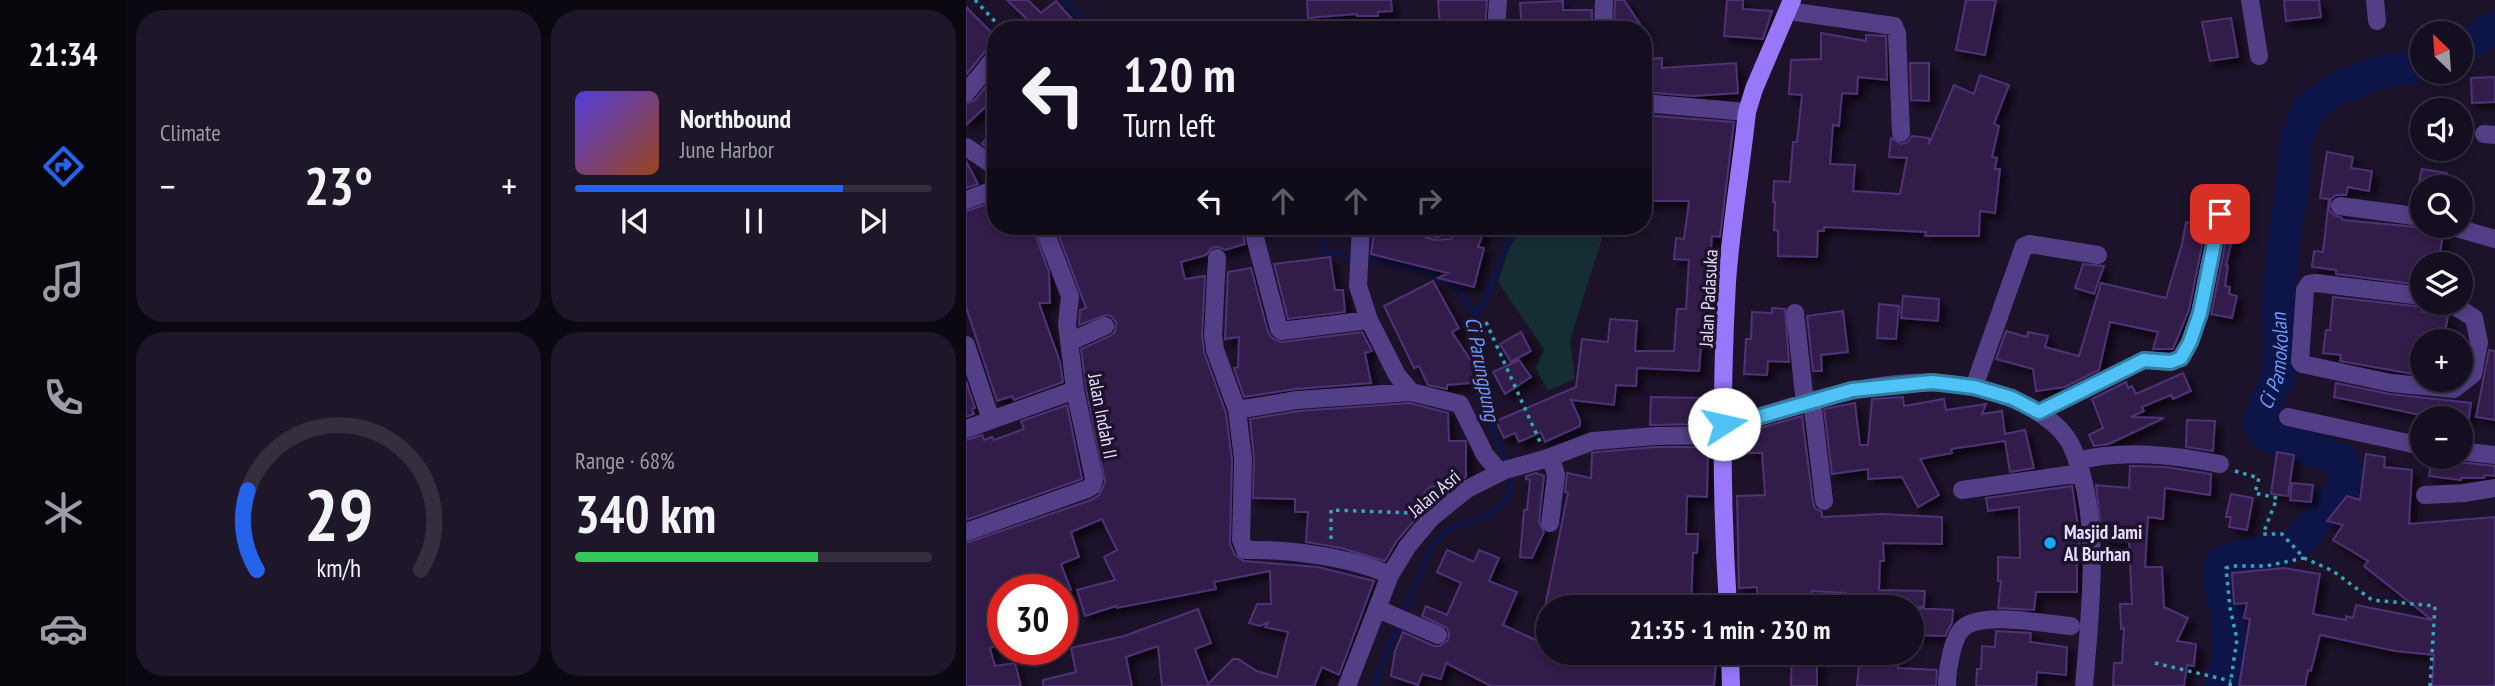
<!DOCTYPE html>
<html lang="en">
<head>
<meta charset="utf-8">
<style>
	:root { --surface:#150e20; --page:#1e1729; --text:#f1f3f6; --muted:#9d9ca5; --line:#342e3e; --accent:#2563eb }
	body { margin:0; font-family:"PT Sans Narrow",sans-serif; background:var(--page); color:var(--text); height:100vh; display:flex; flex-direction:column; font-size:26px; white-space:nowrap }
	* { box-sizing:border-box; margin:0 }
	p { font-size:23px; color:var(--muted) }
	.icon { flex:none; width:38px; height:38px; fill:none; stroke:currentColor; stroke-width:2; stroke-linecap:round; stroke-linejoin:round }
	.map { position:relative; flex:1; overflow:hidden }
	.panel { display:flex; flex-direction:column; gap:10px; padding:10px; background:#0c0812; width:840px }
	.panel>* { flex:none }
	.banner { position:absolute; left:21px; top:21px; width:665px; height:214px; border-radius:28px; box-shadow:0 4px 10px #0003,0 0 0 2px var(--line); background:#150e20; color:var(--text); overflow:hidden }
	.needle { width:46px; rotate:335deg }
	.buttons { position:absolute; left:1444px; top:21px; display:grid; gap:14px }
	.buttons a { display:grid; place-items:center; width:63px; height:63px; border-radius:50%; background:var(--surface); box-shadow:0 4px 10px #0003,0 0 0 2px var(--line); font-size:35px }
	.speed { position:absolute; left:21px; top:574px; display:flex; gap:14px; font-size:35px; font-weight:700; text-align:center }
	.speed>* { display:grid; place-content:center; width:91px; height:91px; border-radius:50%; background:var(--surface); box-shadow:0 4px 10px #0003,0 0 0 2px var(--line); line-height:1 }
	.speed .limit { border:10px solid #d22; background:#fff; color:#111 }
	.pin { position:absolute; display:grid; place-items:center; width:60px; height:60px; color:#fff; margin:-30px; border-radius:14px; box-shadow:0 4px 10px #0006 }
	.me { position:absolute; width:77px; margin:-38px; rotate:80deg; stroke-linejoin:round; filter:drop-shadow(0 0 5px #0008) }
	.turn { display:flex; align-items:center; gap:24px; height:147px; padding:0 21px; font-size:32px }
	.turn .icon { width:91px; height:91px; stroke-width:2.5 }
	.turn b { display:block; font-size:49px; line-height:60px }
	.lanes { display:flex; align-items:center; height:66px; padding:0 21px; background:#0003; justify-content:center; gap:35px; direction:ltr }
	.lanes .off { opacity:.35 }
	.big { font-size:52px; font-weight:700; line-height:1.1 }
	.panel .tile { flex:1; display:flex; flex-direction:column; justify-content:center; gap:10px; min-width:0; padding:0 24px; border-radius:28px; background:var(--page) }
	.panel .dial { align-items:center; gap:0 }
	.dial svg { height:182px; overflow:visible; fill:none; stroke:var(--line); stroke-width:7; stroke-linecap:round; text-anchor:middle }
	.dial text { fill:var(--text); stroke:none }
	.song { display:flex; align-items:center; gap:21px }
	.cover { width:84px; height:84px; border-radius:10px; background:linear-gradient(135deg,hsl(250 70% 55%),hsl(20 70% 35%)) }
	.played { height:7px; border-radius:4px; background:linear-gradient(90deg,var(--accent) 75%,var(--line) 75%) }
	.keys { display:flex; justify-content:space-around; direction:ltr }
	.heat { display:flex; justify-content:space-between; align-items:center; font-size:38px; direction:ltr }
	.charge { height:10px; border-radius:5px; background:linear-gradient(90deg,#34c759 68%,var(--line) 0) }
	.panel .tiles { flex:1; display:grid; gap:10px; grid-template-columns:repeat(2,1fr) }
	.trip { position:absolute; left:570px; top:595px; width:388px; height:70px; border-radius:35px; background:var(--surface); box-shadow:0 4px 10px #0003,0 0 0 2px var(--line); font-weight:700; line-height:70px; text-align:center }
	main { display:flex; flex:1; min-height:0 }
	.menu { display:flex; flex-direction:column; width:126px; justify-content:space-around; align-items:center; background:#08060d; color:var(--muted) }
	.menu .icon { width:49px; height:49px }
	.menu .current { color:var(--accent) }
	.menu b { font-size:32px; color:var(--text) }
	.map>svg:first-child { display:block }
	.green { fill:#152e34 }
	.lines { fill:none; stroke-linecap:round; stroke-linejoin:round }
	.stream { stroke:#0d1548; stroke-width:5 }
	.river { stroke:#0d1548; stroke-width:33 }
	.building { fill:#321f4a; stroke:#4f3276; stroke-width:2; filter:url(#shadow) }
	.path { stroke:#35a3b9; stroke-width:3.5; stroke-dasharray:3.5 5; stroke-linecap:butt }
	.street { stroke:#523f87; stroke-width:18 }
	.secondary { stroke:#9877fa; stroke-width:18 }
	.route-casing { stroke:#337fa1; stroke-width:18 }
	.route { stroke:#4fc3f7; stroke-width:12 }
	.poi-dot { fill:#10aaf6; stroke:#1c122a; stroke-width:2.5 }
	.labels { text-anchor:middle; stroke-width:7; stroke-linejoin:round; paint-order:stroke }
	.street-label { font-size:19px; fill:#e8dcfe; stroke:#1c122a }
	.poi-label { font-size:19px; font-weight:bold; fill:#e8dcfe; stroke:#1c122a; text-anchor:start }
	.water-label { font-size:21px; font-style:italic; fill:#6e99fa; stroke:#1c122a }
</style>
</head>
<body>
<main>
<nav class="menu">
<b>21:34</b>
<svg class="icon current" aria-label="directions" viewBox="0 0 24 24"><path d="M12 3l9 9-9 9-9-9zM9 14v-3h6M13 9l2 2-2 2"/></svg>
<svg class="icon" aria-label="music" viewBox="0 0 24 24"><path d="M9 18V5l10-2v13"/><circle cx="6" cy="18" r="3"/><circle cx="16" cy="16" r="3"/></svg>
<svg class="icon" aria-label="phone" viewBox="0 0 24 24"><path d="M5 4h4l2 5-3 2q2 4 5 5l2-3 5 2v4C11 20 4 13 5 4z"/></svg>
<svg class="icon" aria-label="climate" viewBox="0 0 24 24"><path d="M12 3v18M4 7l16 10M4 17L20 7"/></svg>
<svg class="icon" aria-label="car" viewBox="0 0 24 24"><path d="M5 17H2v-5l4-1 3-4h7l3 4 3 1v5h-3M9 17h6M6 11h13"/><circle cx="7" cy="17" r="2"/><circle cx="17" cy="17" r="2"/></svg>
</nav>
<section class="panel">
<div class="tiles">
<div class="tile"><p>Climate</p>
<div class="heat"><a>−</a><b class="big">23°</b><a>+</a></div>
</div>
<div class="tile">
<div class="song"><i class="cover"></i><div><b>Northbound</b><p>June Harbor</p></div></div>
<div class="played"></div>
<div class="keys"><svg class="icon" aria-label="previous" viewBox="0 0 24 24"><path d="M18 5L8 12l10 7zM5 5v14"/></svg><svg class="icon" aria-label="pause" viewBox="0 0 24 24"><path d="M8 5v14M16 5v14"/></svg><svg class="icon" aria-label="next" viewBox="0 0 24 24"><path d="M6 5l10 7-10 7zM19 5v14"/></svg></div>
</div>
<div class="tile dial"><svg viewBox="0 0 100 80">
<path d="M14 69A42 42 0 1 1 86 69"/>
<path d="M14 69A42 42 0 0 1 10 34" stroke="#2563eb"/>
<text x="50" y="56" font-size="32" font-weight="700">29</text>
<text x="50" y="72" font-size="11">km/h</text>
</svg></div>
<div class="tile"><p>Range · 68%</p><b class="big">340 km</b><div class="charge"></div></div>
</div>
</section>
<div class="map">
<svg width="1529" height="686" viewBox="0 0 1529 686">
	<defs>
		<filter id="shadow"><feDropShadow dx="6" dy="6" stdDeviation="3.5" flood-color="#0009"/></filter>
	</defs>
	<rect width="100%" height="100%" fill="#1c122a"/>
	<path class="green" d="M555,226H640L604,340L609,379L582,391L570,368L578,349L532,282L541,254Z"/>
	<g class="lines">
		<path class="stream" d="M97,0L102,3L125,30
			M601,0L602,14
			M359,226L356,243L359,252L459,270L491,288L510,316L519,413L544,469L545,485L539,502L524,514L480,531L465,548L411,676L410,686
			M510,316L519,300L549,226"/>
		<g class="river">
			<path d="M1494,49L1529,28"/>
			<path id="s1" d="M1255,686C1263,659 1265,642 1261,614C1258,596 1251,583 1254,565L1268,558L1307,551L1333,542L1375,492L1382,473L1376,460L1299,434L1293,421L1312,376L1315,341L1312,308L1317,248L1326,190L1330,142L1343,107L1373,88L1409,74L1456,64"/>
		</g>
	</g>
	<path class="building" d="M41,0H62L75,13L90,1L116,30H57L65,23Z
		M341,0H425L426,11L412,12V16H391V14L342,18Z
		M472,0H521L519,30H474Z
		M649,0H658L678,30H648Z
		M761,0H777V9L806,11L797,39L758,36Z
		M1000,0H1030L1019,55L990,50Z
		M1318,0H1353L1355,17L1320,21Z
		M597,1V10H626V30H556L554,3Z
		M0,7L30,37V45L21,49L0,75Z
		M1265,18L1272,57L1244,61L1236,22Z
		M855,33L900,41V35L920,36L921,80L892,77L891,94L876,93L873,126L867,125L864,164L889,165L887,191L934,194L941,158L923,157L925,138L935,144L942,142L946,136L963,138V144L988,85L1008,94L1014,75L1043,85L1028,124L1033,126L1026,157L1031,158L1029,169H1034L1029,213L1014,211L1013,236H959L960,232L858,227V231H852L851,257L812,256V231L808,230L809,202H807L808,181L824,182L827,142H831L836,95L823,94L825,60L855,59Z
		M696,58V68L770,63L772,93L727,96L677,92V59Z
		M944,63H963V101L945,100Z
		M30,74V97L0,125V104L9,100Z
		M1529,77V102L1506,103L1505,78Z
		M677,115L768,122L754,237L746,236L743,273H749L747,307L745,325H737L733,371L671,368L670,386L650,385L648,405L605,400L614,420V426L579,442L575,432L553,442L549,433L538,438L530,421L610,387L616,339L642,342L644,319L671,321L669,351H708L711,309H720L723,260L708,259L710,238L718,239L723,201H677Z
		M30,125V153L16,144Z
		M1361,152L1387,157L1385,168L1406,171L1403,191L1382,187L1380,195H1370L1365,199L1363,210L1368,215L1376,218V220L1473,229L1477,234L1473,260L1456,258V285L1370,274V270L1346,267L1348,251L1357,252L1363,199L1354,198Z
		M0,161L12,184L0,188Z
		M1456,169L1481,173L1478,187H1452Z
		M30,201V226H66L83,272L84,303H73L94,362L97,382L48,400L46,396L31,401L0,307V211Z
		M1220,222L1240,226L1223,310L1207,349H1187L1192,332L1144,322L1133,370L1099,387L1070,391L1067,369L1030,359L1040,331L1061,337L1062,332L1082,336L1079,347L1113,356L1135,283L1200,298L1216,244Z
		M89,226H275L279,244L259,250L252,247L246,248L240,255L215,262L219,279L239,276L236,334L238,352L260,413L266,460L264,544L269,555L278,561L352,567L408,581L373,675L356,667L348,686H196L192,646L160,657L166,686H77V680L110,672L105,648L158,636L232,609L245,643L229,649L242,684L267,659H272L291,671L311,677L322,632L299,627L303,622L294,626L283,623L291,604H305L304,571L248,582L250,589L151,608L150,606L119,616L111,590L149,580L138,557L151,550L136,519L105,532L113,557L95,564L105,590H37V643L24,648L29,666L49,663L55,686H0V543L125,500L133,495L139,482L120,388L115,349L144,336L149,332L150,322L145,316L140,315L113,325L114,310L120,308Z
		M409,226H441L440,231L469,240L485,239L491,226H520L512,247L518,248L508,287L472,278L482,273L405,254Z
		M1262,230L1268,231L1260,265L1262,266L1259,286L1264,287L1263,294L1271,296L1266,318L1245,314Z
		M364,257L369,290H377L379,312L322,319L308,264Z
		M1117,264L1138,266L1128,294L1109,288Z
		M285,268L302,332L307,339L316,342L396,332L406,351L399,353L405,383L330,389L278,397L268,368L272,367L273,337L259,339L262,272Z
		M467,281L493,328L486,332L519,382L481,385V389L462,385L453,366L448,368L418,306Z
		M937,296L973,299L972,321L935,318Z
		M1367,297L1456,307V312L1482,316L1478,338L1456,335V367L1447,366V374L1374,361L1375,355L1357,353L1360,330H1364Z
		M913,304L933,306L930,339L911,338Z
		M806,308L819,309L823,362L802,361L801,375L778,374L780,339H785L786,312L806,313Z
		M877,311L882,352L855,355L856,371H847L841,316Z
		M555,332L565,351L545,362L534,344Z
		M1523,350L1529,351V420L1510,417Z
		M553,360L565,377L539,394L527,372Z
		M1217,373L1225,391L1207,399L1205,395L1176,407L1178,411L1165,417L1198,418L1143,444L1128,446L1123,435L1137,428L1126,399L1160,382L1162,388L1166,386L1170,394Z
		M0,381L9,408L6,409L8,414L0,417Z
		M1370,383L1424,394L1505,403L1503,418H1469L1368,397Z
		M685,397L736,398V424L684,425Z
		M937,397L938,406L978,399L980,410L1020,404L1016,414L1036,411L1039,434L1059,430L1068,468L1044,472L1039,441L985,449L986,453L954,459L973,495L952,507L936,477L902,479V469L866,474L858,409L889,403L894,445H902L906,399Z
		M444,403L482,413L483,441H500V477L491,483L464,487L448,504V521L430,542L419,561L375,548L340,542L342,512H329V499L287,498L288,458L284,419L332,411Z
		M101,405L116,479L0,520V440L16,435L18,440L26,437L28,440L58,429L55,421Z
		M836,416L847,502L849,508L856,512V517L916,514L976,517V544L917,543L918,561H914L913,590L959,591L958,607H880V593L846,591L845,607H791V587L773,588L771,496L799,495L796,453H784L783,431Z
		M1221,420L1249,421L1247,451L1220,447Z
		M690,447H735V449H742L741,497L721,496L720,534H732L731,553H727L725,607H651L626,603L625,607H579L602,493L599,492L601,473L625,478L626,453L630,452Z
		M1311,452L1328,455L1322,496L1305,494Z
		M1400,454L1419,457L1418,467L1446,470L1443,524L1529,517V686H1466L1468,655L1429,651L1354,635L1345,671L1342,670L1339,686H1273L1284,619L1278,618L1281,603L1268,604L1266,573L1318,568L1354,574L1347,614L1380,620V616L1387,618L1390,605L1466,620L1398,566L1402,561L1367,540L1377,525L1361,521L1381,496L1394,500Z
		M1482,457L1493,462L1529,466V476L1519,475L1518,478H1495V480L1463,476L1466,458L1481,460Z
		M1164,466L1200,467L1245,474L1244,495L1199,488L1197,519L1182,517L1179,567H1196L1198,607L1222,618L1211,641L1230,644L1228,666L1221,665L1218,686H1147L1148,663H1156L1158,628L1155,629L1154,604H1166L1163,542L1136,540L1130,485L1163,488Z
		M570,473L578,476L573,522L578,532L566,558L554,557L558,510H561L564,480L560,479V476Z
		M1326,483L1347,485L1345,502L1324,500Z
		M1106,486L1113,533L1114,560H1111V592H1070L1068,610L1032,608L1035,581H1032V557L1054,558L1053,507L1022,511L1020,498Z
		M1265,494L1287,498L1281,530L1263,527L1265,517H1260Z
		M481,550L508,562L513,550L533,558L523,581L551,592L537,625L583,646V653H677L693,656V653H751L748,686H525L480,663L475,679L456,674L452,685L425,676L429,651L437,632L468,646H474L482,640L483,634L481,628L456,616L460,606L481,615L495,583L471,572Z
		M947,608L987,610L986,623L979,636L947,635Z
		M1030,631L1065,633L1064,642L1101,647L1100,675L1071,672L1070,686H1010L1011,669H1015L1016,646L1029,647Z
		M826,653H851V686H825Z
		M894,653H933L932,668L971,670L970,686H891Z"/>
	<g class="lines">
		<path class="path" d="M9,0L37,30
			M520,322L575,444
			M1269,471L1293,478L1289,493L1311,498L1297,534H1316L1338,558L1367,571L1406,600L1469,606L1464,686
			M365,539V510L447,513
			M1189,663L1265,681
			M1264,686L1271,639L1264,608L1260,568L1267,566H1300L1338,558"/>
		<path class="street" d="M1284,0L1293,56
			M1409,0L1411,21
			M822,11L928,26L931,33L935,133
			M530,30L532,0
			M637,30L638,0
			M0,93L30,56
			M677,103L781,112
			M1518,134L1529,135
			M0,147L30,167
			M0,200L30,189
			M1374,206L1456,217
			M286,226L313,329L315,331L403,320
			M395,226L392,286L403,320L431,375L445,392L494,404L519,455L534,472
			M460,226L471,229L480,226
			M1484,226L1529,239
			M251,258L247,335L249,350L271,410L277,459L275,540L279,550C323,549 385,557 424,575
			M1456,296L1350,283L1343,284L1339,290L1334,361L1336,364L1425,383L1488,389L1507,374L1513,342L1508,318L1484,303
			M829,313L839,403
			M103,342L139,326
			M0,345L25,420
			M1008,387L1058,246L1063,244L1132,255
			M846,401L858,501
			M271,410L331,400L445,392
			M1073,412L1178,360L1205,362L1215,358L1224,342L1234,313L1254,214
			M1322,417L1456,446
			M758,424L775,422C868,394 964,359 1058,404C1075,413 1096,427 1105,445C1137,512 1124,614 1118,686
			M0,429L109,390
			M1494,451L1529,455
			M1111,461C1157,449 1208,455 1254,464
			M996,490L1115,473
			M1459,495L1498,493L1529,488
			M584,523L590,475L585,457
			M0,532L121,489L126,486L128,479L109,390L101,324L104,296L77,226
			M412,609L472,635
			M381,686L424,575L441,547L465,518L501,489L539,470L579,459L627,441L689,436L756,435
			M981,686C981,672 986,637 997,628C1017,611 1079,624 1105,626"/>
		<path class="secondary" d="M762,607C755,499 755,390 761,282C765,225 775,168 781,112L788,89L826,0
			M764,653L765,686"/>
	</g>
	<g class="lines">
		<g class="route-casing">
			<path id="route" d="M758,424L775,422L886,390L966,382L1008,387L1046,398L1073,412L1178,360L1205,362L1215,358L1224,342L1234,313L1254,214"/>
		</g>
		<use href="#route" class="route"/>
	</g>
	<circle class="poi-dot" cx="1084" cy="543" r="7"/>
	<g class="labels">
		<g class="street-label">
			<text transform="translate(742 298) rotate(-87)" y="7">Jalan Padasuka</text>
			<text transform="translate(137 416) rotate(79)" y="7">Jalan Indah II</text>
			<text transform="translate(468 493) rotate(-40)" y="7">Jalan Asri</text>
		</g>
		<g class="poi-label">
			<text x="1098" y="539">Masjid Jami<tspan x="1098" dy="22">Al Burhan</tspan></text>
		</g>
		<g class="water-label">
			<text dy="7" stroke="none"><textPath href="#s1" startOffset="464">Ci Pamokolan</textPath></text>
			<text transform="translate(516 369) rotate(79)" y="7">Ci Parungpung</text>
		</g>
	</g>
</svg>
<div class="buttons">
<a><svg class="needle" viewBox="-14 -14 28 28"><path d="M0-13l5 13h-10z" fill="#e53935"/><path d="M0 13l5-13h-10z" fill="#9d9ca5"/></svg></a>
<a><svg class="icon" aria-label="sound" viewBox="0 0 24 24"><path d="M4 9h4l5-4v14l-5-4H4zM17 9q2 3 0 6"/></svg></a>
<a><svg class="icon" aria-label="search" viewBox="0 0 24 24"><circle cx="10" cy="10" r="6"/><path d="M15 15l6 6"/></svg></a>
<a><svg class="icon" aria-label="layers" viewBox="0 0 24 24"><path d="M12 4l9 5-9 5-9-5zM3 14l9 5 9-5"/></svg></a>
<a>+</a>
<a>−</a>
</div>
<div class="speed"><div class="limit">30</div></div>
<div class="pin" style="left:1254px;top:214px;background:#d93025"><svg class="icon" aria-label="arrive" viewBox="0 0 24 24"><path d="M6 21V4h12l-3 4 3 4H6"/></svg></div>
<svg class="me" style="left:758px;top:424px" viewBox="-20 -20 40 40"><circle r="19" fill="#fff"/><path d="M0-13L10 11 0 6-10 11z" fill="#4fc3f7"/></svg>
<div class="trip">21:35 · 1 min · 230 m</div>
<div class="banner">
<div class="turn"><svg class="icon" aria-label="left" viewBox="0 0 24 24"><path d="M17 20v-9H6M10 6l-5 5 5 5"/></svg><div><b>120 m</b>Turn left</div></div>
<div class="lanes"><svg class="icon" aria-label="left" viewBox="0 0 24 24"><path d="M17 20v-9H6M10 6l-5 5 5 5"/></svg><svg class="icon off" aria-label="ahead" viewBox="0 0 24 24"><path d="M12 20V5M6 11l6-6 6 6"/></svg><svg class="icon off" aria-label="ahead" viewBox="0 0 24 24"><path d="M12 20V5M6 11l6-6 6 6"/></svg><svg class="icon off" aria-label="right" viewBox="0 0 24 24"><path d="M7 20v-9h11M14 6l5 5-5 5"/></svg></div>
</div>
</div>
</main>
</body>
</html>
